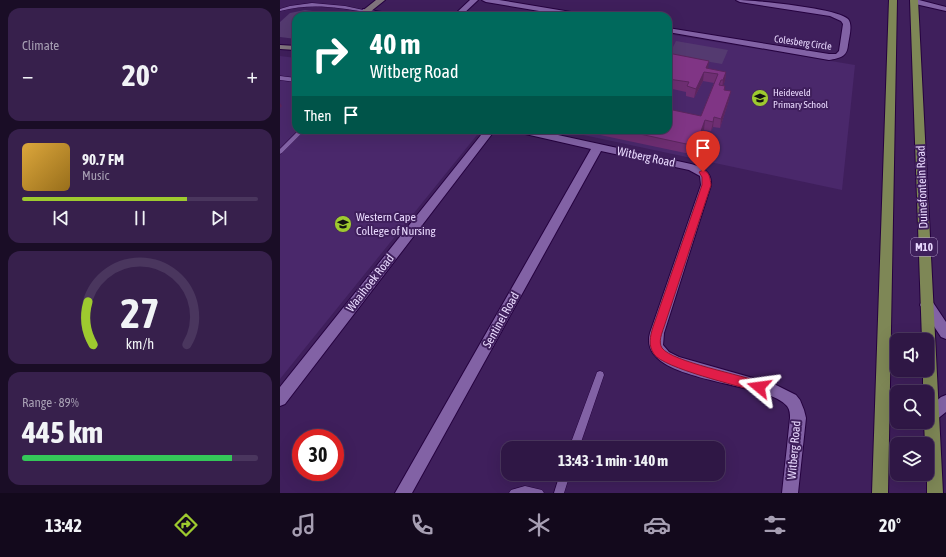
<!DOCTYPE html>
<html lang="en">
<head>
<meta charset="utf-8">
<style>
	:root { --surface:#2f1745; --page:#37204c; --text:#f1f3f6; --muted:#a79fb3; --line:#4a365e; --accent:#9eca2f }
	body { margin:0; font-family:"Asap Condensed",sans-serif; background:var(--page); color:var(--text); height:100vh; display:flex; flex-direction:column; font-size:15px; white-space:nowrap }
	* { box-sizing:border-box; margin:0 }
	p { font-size:13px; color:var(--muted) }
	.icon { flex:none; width:22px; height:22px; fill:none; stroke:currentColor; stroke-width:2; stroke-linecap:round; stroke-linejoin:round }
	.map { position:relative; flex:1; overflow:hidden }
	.panel { display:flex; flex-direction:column; gap:8px; padding:8px; background:#1a0d26; width:280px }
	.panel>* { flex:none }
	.hud { position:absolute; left:12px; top:12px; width:380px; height:122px; border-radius:12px; box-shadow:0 4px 16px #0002,0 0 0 1px var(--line); background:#00695c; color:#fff; overflow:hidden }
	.fabs { position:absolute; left:610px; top:333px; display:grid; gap:8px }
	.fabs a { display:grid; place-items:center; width:44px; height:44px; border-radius:8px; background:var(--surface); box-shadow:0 4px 16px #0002,0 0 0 1px var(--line); font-size:20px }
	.speed { position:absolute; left:12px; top:429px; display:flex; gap:8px; font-size:20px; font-weight:700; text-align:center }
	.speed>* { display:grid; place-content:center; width:52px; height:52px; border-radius:50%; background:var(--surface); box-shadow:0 4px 16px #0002,0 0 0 1px var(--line); line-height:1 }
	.speed .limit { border:6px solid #d22; background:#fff; color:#111 }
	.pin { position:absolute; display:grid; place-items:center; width:34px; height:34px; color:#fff; margin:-41px -17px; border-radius:50% 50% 50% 0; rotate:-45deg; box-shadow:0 0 4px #0007 }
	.pin .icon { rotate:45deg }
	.me { position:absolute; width:44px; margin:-22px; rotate:286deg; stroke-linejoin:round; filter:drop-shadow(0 0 3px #0008) }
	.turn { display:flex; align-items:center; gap:14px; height:84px; padding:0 12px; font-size:18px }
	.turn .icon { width:52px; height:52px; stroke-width:2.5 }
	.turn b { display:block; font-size:28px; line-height:34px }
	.then { display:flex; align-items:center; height:38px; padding:0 12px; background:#0003; gap:8px; font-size:15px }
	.big { font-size:30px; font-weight:700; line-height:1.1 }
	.panel .tile { flex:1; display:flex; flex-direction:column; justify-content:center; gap:6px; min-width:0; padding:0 14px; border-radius:12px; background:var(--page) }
	.panel .dial { align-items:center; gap:0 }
	.dial svg { height:104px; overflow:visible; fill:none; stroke:var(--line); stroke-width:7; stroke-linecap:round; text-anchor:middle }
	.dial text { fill:var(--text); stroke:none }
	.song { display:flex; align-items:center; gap:12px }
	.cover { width:48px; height:48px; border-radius:6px; background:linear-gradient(135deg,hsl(40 70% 55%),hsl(40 70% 35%)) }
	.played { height:4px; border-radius:2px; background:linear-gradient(90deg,var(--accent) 70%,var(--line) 70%) }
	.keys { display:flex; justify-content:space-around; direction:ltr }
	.heat { display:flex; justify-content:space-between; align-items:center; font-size:22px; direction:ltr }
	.charge { height:6px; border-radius:3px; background:linear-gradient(90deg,#34c759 89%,var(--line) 0) }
	.trip { position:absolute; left:221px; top:441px; width:224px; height:40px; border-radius:12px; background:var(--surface); box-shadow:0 4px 16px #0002,0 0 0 1px var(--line); font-weight:700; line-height:40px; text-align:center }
	.tab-bar { display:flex; height:64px; justify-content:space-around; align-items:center; background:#13091c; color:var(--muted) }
	.tab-bar .icon { width:28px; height:28px }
	.tab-bar .on { color:var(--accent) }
	.tab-bar b { font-size:18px; color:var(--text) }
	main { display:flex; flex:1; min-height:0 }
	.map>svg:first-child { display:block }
	.built { fill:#4a286b }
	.green { fill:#543a70 }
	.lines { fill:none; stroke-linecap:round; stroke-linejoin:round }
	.lane-casing { stroke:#25023f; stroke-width:1 }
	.street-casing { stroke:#25023f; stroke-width:2 }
	.secondary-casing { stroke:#25023f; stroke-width:2 }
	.primary-casing { stroke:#25023f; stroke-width:2 }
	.lane { fill:#8262a5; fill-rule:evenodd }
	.street { fill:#8262a5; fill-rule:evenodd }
	.secondary { fill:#80747d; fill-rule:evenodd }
	.primary { fill:#7e8756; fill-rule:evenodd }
	.wall { fill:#6e2e72 }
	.shaded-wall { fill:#5a255d }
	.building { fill:#803585; stroke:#5a255d }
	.route { fill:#e11d48; stroke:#92132f }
	.labels { text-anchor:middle; stroke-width:4; stroke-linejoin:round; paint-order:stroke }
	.far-street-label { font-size:10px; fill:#e9d9fe; stroke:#3f1f5c }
	.far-poi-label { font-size:10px; fill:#e9d9fe; stroke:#3f1f5c; text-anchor:start }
	.shield { fill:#3f1f5c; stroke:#b6a1cd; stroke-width:1 }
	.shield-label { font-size:11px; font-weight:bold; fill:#e9d9fe }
	.street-label { font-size:12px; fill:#e9d9fe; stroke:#3f1f5c }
	.poi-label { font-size:12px; fill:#e9d9fe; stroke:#3f1f5c; text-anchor:start }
</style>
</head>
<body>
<main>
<section class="panel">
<div class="tile"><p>Climate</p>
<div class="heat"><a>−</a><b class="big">20°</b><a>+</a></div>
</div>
<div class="tile">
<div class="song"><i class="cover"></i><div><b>90.7 FM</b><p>Music</p></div></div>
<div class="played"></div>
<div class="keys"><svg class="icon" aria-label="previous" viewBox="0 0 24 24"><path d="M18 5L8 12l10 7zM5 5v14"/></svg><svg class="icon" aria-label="pause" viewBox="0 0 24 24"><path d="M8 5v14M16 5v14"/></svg><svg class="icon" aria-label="next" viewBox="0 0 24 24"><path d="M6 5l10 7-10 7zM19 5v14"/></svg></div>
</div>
<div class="tile dial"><svg viewBox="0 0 100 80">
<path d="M14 69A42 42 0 1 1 86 69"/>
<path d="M14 69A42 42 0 0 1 10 36" stroke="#9eca2f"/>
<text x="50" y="56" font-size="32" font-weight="700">27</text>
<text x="50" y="72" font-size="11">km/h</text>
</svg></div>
<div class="tile"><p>Range · 89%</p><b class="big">445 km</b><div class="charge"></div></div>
</section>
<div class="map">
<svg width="666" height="493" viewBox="0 0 666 493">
	<rect width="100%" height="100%" fill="#3f1f5c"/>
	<path class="built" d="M388,34L575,65L562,190L280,130H388Z
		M0,56L16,58V130H201L0,379Z"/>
	<path class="green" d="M25,10C32,11 58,14 62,16H16V39L0,37V22L10,13Z
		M396,41L448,50L442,64L389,55Z"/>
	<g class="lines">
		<g class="lane-casing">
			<path id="lane" d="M32,3L65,6L88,11L86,12C56,7 30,3 0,11V9L10,6Z
				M0,76L16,78V82L0,80Z
				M19,130H25L2,153L0,154V149Z
				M320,371L323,372L324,375L299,448H289L316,375L317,372Z
				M280,474H290L284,493H274Z
				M245,486L262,490L264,493H229L231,490Z"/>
		</g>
		<g class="street-casing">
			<path id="street" d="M190,0H198L181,16H173Z
				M202,0H219L303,14L307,16H289L206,2Z
				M456,0C474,0 558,8 568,19C573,25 569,37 568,45C567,57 560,58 549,60L388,32V28L549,54H556L559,51L563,24L561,21L550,16L460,2Z
				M631,0H639L666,7V11L631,3Z
				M83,9L114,14L118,16C107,16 91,18 82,11Z
				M205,130H215L5,404L0,406V387Z
				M236,130H255L411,164C422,167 432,172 431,185L384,333L383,345L389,352L399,357L494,384L516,395L520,400L524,410L526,418L518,493H502L510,418C510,414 510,410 507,406C486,380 356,384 370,333L421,185L420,176L409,170L321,151L132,493H115L311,149L241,133Z
				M647,300L652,301L666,322V339L661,337L640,305L642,301Z
				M666,395V412L656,420L651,422L647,421V409L661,397Z"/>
		</g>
		<g class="secondary-casing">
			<path id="secondary" d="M96,0H105L85,16H76Z
				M0,45L16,46V50L0,49Z"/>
		</g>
		<g class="primary-casing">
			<path id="primary" d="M609,0H617L608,493H592Z
				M630,0H638L663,493H647V444H645L644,422H647V392H643V370H647V340H642Z"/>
		</g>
		<use href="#lane" class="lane"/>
		<use href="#street" class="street"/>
		<use href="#secondary" class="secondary"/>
		<use href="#primary" class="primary"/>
	</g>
	<path class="wall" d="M388,53L428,69L446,72L445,81L443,85L445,86V90L449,100L440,128L433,127L431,131L424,130L423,132V142L420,151L412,150L410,154L306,132V130H388L421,116L434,83L423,81L414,98L406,96V92L388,88Z"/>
	<path class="shaded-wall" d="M429,61L428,70L426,68Z
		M424,72L423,81L414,98L416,89Z
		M446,72L445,81L442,89L443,80Z
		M451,91L449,100L440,128L441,119Z
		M0,103L2,106L0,108Z
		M434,117L433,127L431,131L433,122Z
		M425,120L424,130L420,141L421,131Z
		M425,132L423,142L420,151L421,142Z
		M413,140L412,150L410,154L411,145Z"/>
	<path class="building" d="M388,53L429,61L426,68L446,72L443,80H441L439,85L445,86L444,90L451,91L441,119L434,117L433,122L425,120L421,131L425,132L421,142L413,140L411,145L341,130H388V109L421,116L438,74L424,72L416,89L407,86L409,82L388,79Z"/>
	<path class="route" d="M423,170C430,172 430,179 431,185L384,327C382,333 378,342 382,348C392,362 463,375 483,383L484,387L483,390L479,392C459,386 383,368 374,354C368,345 370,337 373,327L422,185V177L419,172Z"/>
	<defs>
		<g id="school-disc" transform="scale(0.9)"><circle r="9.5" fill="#9eca2f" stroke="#3f1f5c"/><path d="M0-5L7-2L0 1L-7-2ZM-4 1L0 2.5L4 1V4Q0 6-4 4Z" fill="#111"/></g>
		<g id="university-disc" transform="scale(0.9)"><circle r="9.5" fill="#9eca2f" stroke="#3f1f5c"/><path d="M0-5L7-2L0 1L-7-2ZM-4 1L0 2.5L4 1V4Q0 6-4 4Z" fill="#111"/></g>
	</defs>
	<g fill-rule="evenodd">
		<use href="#school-disc" x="480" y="98"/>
		<use href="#university-disc" x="63" y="224"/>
	</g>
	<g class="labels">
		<g class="far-street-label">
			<text transform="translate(523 42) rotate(8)" y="4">Colesberg Circle</text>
		</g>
		<g class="far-poi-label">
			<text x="493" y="96">Heideveld<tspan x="493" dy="12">Primary School</tspan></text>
		</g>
		<rect class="shield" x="631" y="238" width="26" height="18" rx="3"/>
		<g class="shield-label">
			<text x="644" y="251">M10</text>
		</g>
		<g class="street-label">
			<text transform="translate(366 157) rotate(12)" y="4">Witberg Road</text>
			<text transform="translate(642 187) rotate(-92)" y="4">Duinefontein Road</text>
			<text transform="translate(90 283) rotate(-52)" y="4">Waaihoek Road</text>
			<text transform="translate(221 320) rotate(-61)" y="4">Sentinel Road</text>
			<text transform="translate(514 450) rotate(-85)" y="4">Witberg Road</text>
		</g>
		<g class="poi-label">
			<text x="76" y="221">Western Cape<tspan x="76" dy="14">College of Nursing</tspan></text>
		</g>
	</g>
</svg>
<div class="fabs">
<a><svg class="icon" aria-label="sound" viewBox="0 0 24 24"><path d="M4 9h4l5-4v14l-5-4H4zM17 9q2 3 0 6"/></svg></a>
<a><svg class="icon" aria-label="search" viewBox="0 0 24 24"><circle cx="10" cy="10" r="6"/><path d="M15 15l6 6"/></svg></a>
<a><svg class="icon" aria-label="layers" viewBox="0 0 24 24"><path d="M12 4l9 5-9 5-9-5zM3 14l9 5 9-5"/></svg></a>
</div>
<div class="speed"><div class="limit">30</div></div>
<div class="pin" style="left:423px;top:172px;background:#d93025"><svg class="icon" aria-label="arrive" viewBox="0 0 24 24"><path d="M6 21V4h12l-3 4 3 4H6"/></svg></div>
<svg class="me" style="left:479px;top:387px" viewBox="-20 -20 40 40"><path d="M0-17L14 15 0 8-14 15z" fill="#e11d48" stroke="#fff" stroke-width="4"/></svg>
<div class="trip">13:43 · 1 min · 140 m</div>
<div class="hud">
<div class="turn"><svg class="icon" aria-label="right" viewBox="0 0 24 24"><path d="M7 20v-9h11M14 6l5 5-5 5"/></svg><div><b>40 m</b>Witberg Road</div></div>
<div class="then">Then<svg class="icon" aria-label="arrive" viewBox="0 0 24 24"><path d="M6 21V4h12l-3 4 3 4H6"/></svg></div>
</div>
</div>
</main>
<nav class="tab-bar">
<b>13:42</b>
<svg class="icon on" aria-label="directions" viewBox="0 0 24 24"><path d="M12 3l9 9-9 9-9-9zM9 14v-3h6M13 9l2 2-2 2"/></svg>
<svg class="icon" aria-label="music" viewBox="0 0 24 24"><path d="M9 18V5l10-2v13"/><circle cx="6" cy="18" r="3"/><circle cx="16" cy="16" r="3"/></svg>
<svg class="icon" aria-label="phone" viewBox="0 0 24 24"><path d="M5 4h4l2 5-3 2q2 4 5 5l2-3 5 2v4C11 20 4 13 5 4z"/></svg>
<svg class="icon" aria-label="climate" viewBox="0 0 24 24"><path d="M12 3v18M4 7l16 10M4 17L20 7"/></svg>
<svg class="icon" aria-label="car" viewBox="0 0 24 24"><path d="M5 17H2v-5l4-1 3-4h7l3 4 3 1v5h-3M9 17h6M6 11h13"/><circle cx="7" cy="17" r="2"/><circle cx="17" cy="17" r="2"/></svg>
<svg class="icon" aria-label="filters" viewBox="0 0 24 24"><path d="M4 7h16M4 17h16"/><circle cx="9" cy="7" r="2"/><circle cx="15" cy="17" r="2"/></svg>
<b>20°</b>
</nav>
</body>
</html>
